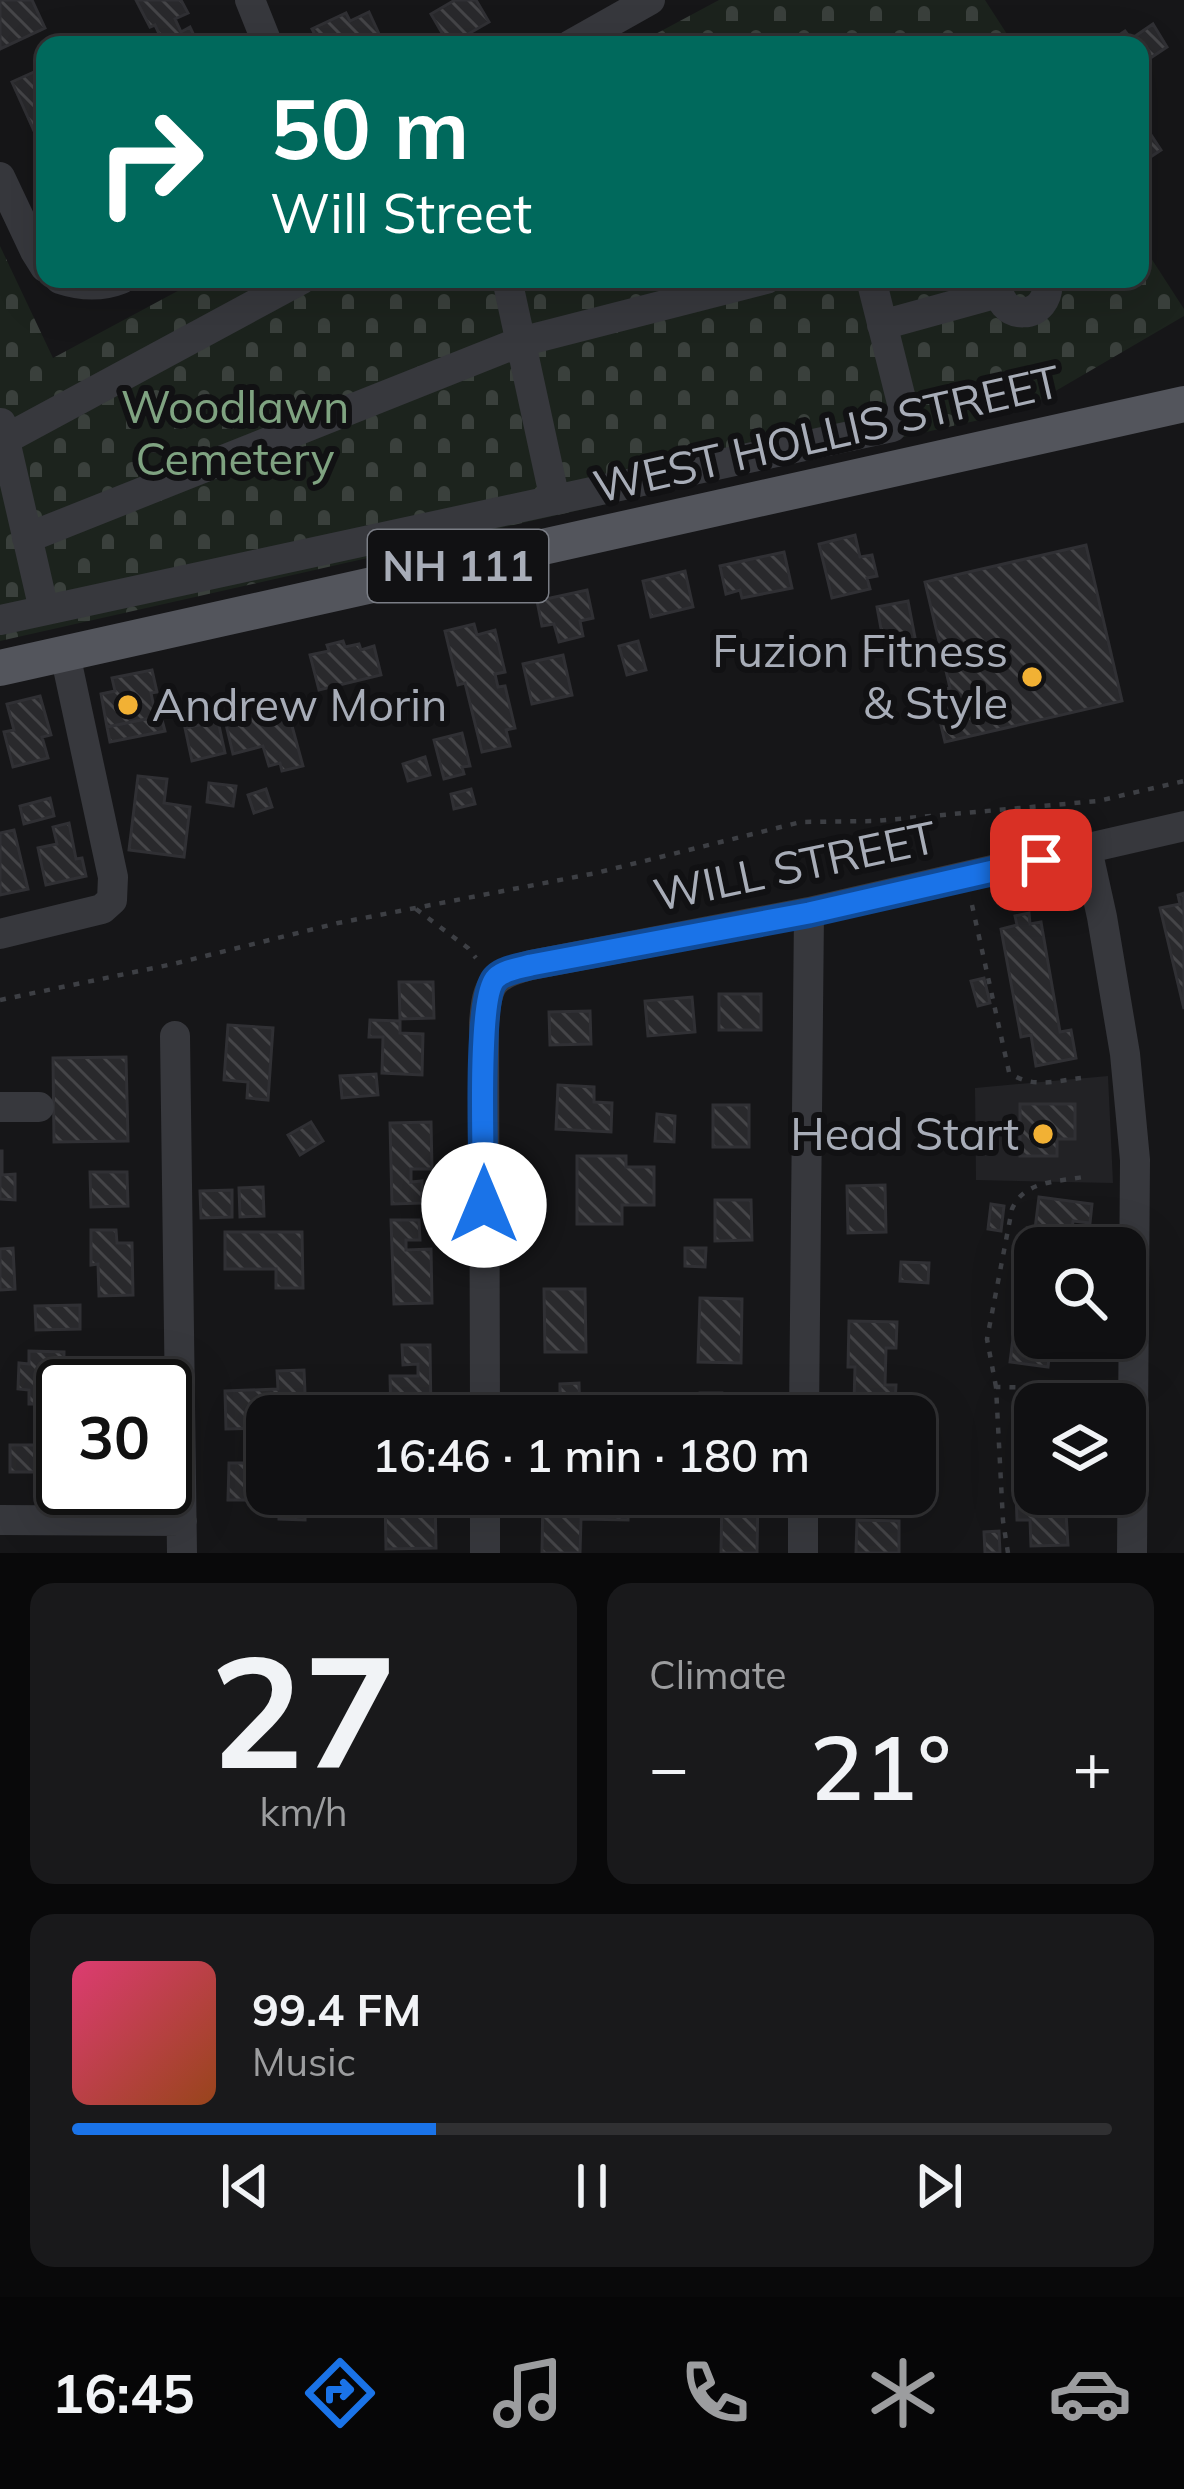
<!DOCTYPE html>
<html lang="en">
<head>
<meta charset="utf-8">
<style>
	:root { --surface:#101012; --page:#19191b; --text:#f1f3f6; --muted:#9c9d9f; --line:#303032; --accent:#1a73e8 }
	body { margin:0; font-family:Mulish,sans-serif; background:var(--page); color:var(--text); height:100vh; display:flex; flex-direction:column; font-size:45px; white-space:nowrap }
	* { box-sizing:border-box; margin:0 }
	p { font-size:39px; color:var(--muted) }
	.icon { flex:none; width:66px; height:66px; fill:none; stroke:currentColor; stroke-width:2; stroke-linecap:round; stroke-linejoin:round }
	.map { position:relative; height:1553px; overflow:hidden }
	.sheet { display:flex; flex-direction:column; gap:30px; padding:30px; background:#09090a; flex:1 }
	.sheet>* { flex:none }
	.hud { position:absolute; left:36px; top:36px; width:1113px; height:252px; border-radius:24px; box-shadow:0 12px 48px #0002,0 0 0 3px var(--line); background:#00695c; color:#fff; overflow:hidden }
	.controls { position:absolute; left:1014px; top:1227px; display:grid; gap:24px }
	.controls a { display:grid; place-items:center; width:132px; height:132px; border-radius:24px; background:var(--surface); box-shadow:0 12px 48px #0002,0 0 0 3px var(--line); font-size:60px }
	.speed { position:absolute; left:36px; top:1359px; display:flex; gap:24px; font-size:60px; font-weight:700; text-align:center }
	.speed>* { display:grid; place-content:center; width:156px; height:156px; border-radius:50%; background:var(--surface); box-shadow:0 12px 48px #0002,0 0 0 3px var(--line); line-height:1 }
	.speed .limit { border:6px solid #111; border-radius:18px; background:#fff; color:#111 }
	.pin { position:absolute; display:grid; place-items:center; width:102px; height:102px; color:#fff; margin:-51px; border-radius:24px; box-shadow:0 6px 18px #0006 }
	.me { position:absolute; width:132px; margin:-66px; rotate:0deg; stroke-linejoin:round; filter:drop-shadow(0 0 9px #0008) }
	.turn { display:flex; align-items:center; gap:42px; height:252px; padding:0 36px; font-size:54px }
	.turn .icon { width:156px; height:156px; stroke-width:2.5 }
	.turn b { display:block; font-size:84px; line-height:102px }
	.big { font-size:90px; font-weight:600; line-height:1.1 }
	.sheet .tile { flex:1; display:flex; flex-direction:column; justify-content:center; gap:18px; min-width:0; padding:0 42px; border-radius:24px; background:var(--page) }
	.sheet .dial { align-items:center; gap:0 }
	.dial b { font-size:156px; line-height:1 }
	.song { display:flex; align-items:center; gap:36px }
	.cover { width:144px; height:144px; border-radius:18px; background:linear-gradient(135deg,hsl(340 70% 55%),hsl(20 70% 35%)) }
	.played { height:12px; border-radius:6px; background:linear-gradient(90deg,var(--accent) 35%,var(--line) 35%) }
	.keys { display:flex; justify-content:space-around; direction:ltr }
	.heat { display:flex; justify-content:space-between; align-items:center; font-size:66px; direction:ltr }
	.sheet .tiles { flex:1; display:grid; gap:30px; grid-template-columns:1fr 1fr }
	.tile:last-child { grid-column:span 2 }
	.trip { position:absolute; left:246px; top:1395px; width:690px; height:120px; border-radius:24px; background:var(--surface); box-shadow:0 12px 48px #0002,0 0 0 3px var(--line); font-weight:600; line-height:120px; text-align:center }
	.dock { display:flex; height:192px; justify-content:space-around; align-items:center; background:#060607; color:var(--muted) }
	.dock .icon { width:84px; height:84px }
	.dock .selected { color:var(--accent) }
	.dock b { font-size:54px; color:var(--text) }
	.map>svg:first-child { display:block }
	.built { fill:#222225 }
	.cemetery { fill:url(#cemetery-stones) }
	.building { fill:url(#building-back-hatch); stroke:#303034; stroke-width:3 }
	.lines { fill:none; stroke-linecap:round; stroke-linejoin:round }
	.path { stroke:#3d3f44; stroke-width:4.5; stroke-dasharray:6 9; stroke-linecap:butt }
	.minor { stroke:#37383d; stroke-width:30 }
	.major { stroke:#53555c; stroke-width:36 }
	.route-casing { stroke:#114b97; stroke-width:30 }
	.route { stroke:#1a73e8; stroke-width:21 }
	.poi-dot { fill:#f2b134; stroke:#111113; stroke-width:4.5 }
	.labels { text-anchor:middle; stroke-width:12; stroke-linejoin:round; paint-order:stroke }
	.shield { fill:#111113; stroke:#7b7e86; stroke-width:3 }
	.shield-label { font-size:42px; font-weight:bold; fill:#a8adb8 }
	.park-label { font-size:45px; fill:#7fa381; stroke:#111113 }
	.street-label { font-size:45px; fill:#a8adb8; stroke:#111113 }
	.poi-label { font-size:45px; fill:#a8adb8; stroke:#111113; text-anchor:end }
</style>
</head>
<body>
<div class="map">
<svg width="1184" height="1553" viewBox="0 0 1184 1553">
	<defs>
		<pattern id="cemetery-stones" width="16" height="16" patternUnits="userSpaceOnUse" patternTransform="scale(3)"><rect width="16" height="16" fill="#1c231d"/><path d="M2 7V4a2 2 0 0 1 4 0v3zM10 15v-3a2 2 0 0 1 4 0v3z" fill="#3a403c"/></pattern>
		<pattern id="building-back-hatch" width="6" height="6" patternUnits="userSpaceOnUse" patternTransform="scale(3)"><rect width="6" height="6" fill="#29292c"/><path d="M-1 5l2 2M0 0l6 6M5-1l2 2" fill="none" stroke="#454548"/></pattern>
	</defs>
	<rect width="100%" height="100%" fill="#161618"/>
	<path class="built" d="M1108,1076L1113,1183L976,1180L975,1088Z"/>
	<path class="cemetery" d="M719,0H985L1014,45H635Z
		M1140,241L1184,309V316L1023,410L0,641V246L53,358L200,279H1140Z"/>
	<path class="building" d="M0,0H32L45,28L0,49Z
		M136,0H181L188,13L175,19L181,32L190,27L198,44L153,45L162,40L155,25L150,27Z
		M455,0H476L489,22L449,45L431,14Z
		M369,12L380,36L362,45H320L312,29L346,13L350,21Z
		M1153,24L1167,47L1140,65L1144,71L1140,74V45H1104L1125,31L1131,39Z
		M45,67V153H44L12,82Z
		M1140,118L1161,150L1140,164Z
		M855,535L860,557L872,555L877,576L867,578L870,589L832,598L819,544Z
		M1086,545L1122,701L945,742L933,692L950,688L925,582Z
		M784,552L792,588L742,598L740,590L726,594L720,566Z
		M685,571L693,607L651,617L643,581Z
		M587,590L593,618L580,621L583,636L559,642L554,624L542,626L537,601Z
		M908,601L916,643L892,647L889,633L882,634L877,607Z
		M474,624L477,635L495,630L505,672L495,674L498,687L505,686L515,728L506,730L510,746L482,752L465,683L458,685L445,631Z
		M343,641L345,647L359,644L361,650L374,646L381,675L319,690L310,655L329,651L327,645Z
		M638,641L646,670L627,675L619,646Z
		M563,655L572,695L532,704L523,664Z
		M152,670L157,692L151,693L156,717L107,727L101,694L115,691L112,678Z
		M40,696L51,735L42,737L48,758L13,767L4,732L14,730L7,704Z
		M286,704L303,766L282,771L280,763L269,766L263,746L233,754L225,720Z
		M161,716L165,731L110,742L107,727Z
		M218,721L225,753L192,761L185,728Z
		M462,733L470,766L462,767L464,774L444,779L434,740Z
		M425,757L430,775L408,781L403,764Z
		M138,776L167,779L164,803L190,807L184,857L129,850Z
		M209,783L236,786L233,806L207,802Z
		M266,789L272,807L254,813L248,795Z
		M471,789L475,804L454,809L451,794Z
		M50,798L54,816L24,824L20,806Z
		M69,823L76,859L82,858L86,876L46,885L38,848L57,844L53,827Z
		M14,830L28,889L0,895V833Z
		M1184,893V1009L1160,908L1180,904L1178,895Z
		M1029,913L1030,924L1041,922L1060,1032L1071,1030L1076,1058L1036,1066L1031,1035L1021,1037L1001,929L1017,925L1015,916Z
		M984,978L990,1003L978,1006L971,981Z
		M399,982H433L434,1018L400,1019Z
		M719,994H761V1030H719Z
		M692,997L695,1032L648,1036L645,1001Z
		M590,1011L591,1044L550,1045L549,1012Z
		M370,1020L400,1021V1033L423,1034L422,1075L382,1073L383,1037H369Z
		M228,1025L273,1028L268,1100L247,1098L248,1082L224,1080Z
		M126,1057L128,1141L54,1142L53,1058Z
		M376,1074L378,1095L342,1098L340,1076Z
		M558,1085L594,1087V1102L612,1103L611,1132L556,1129Z
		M1020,1104H1075V1139H1057V1156H1020Z
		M713,1105H749V1147H713Z
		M657,1114L675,1116L674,1142L655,1141Z
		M311,1122L323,1141L300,1155L288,1135Z
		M431,1122L432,1169H411V1182L422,1181V1203L392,1204L390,1123Z
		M0,1151H2V1175L15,1174V1200L0,1199Z
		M577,1156H626V1167H654V1205H622V1224H577Z
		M90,1172H127L128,1206L91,1207Z
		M885,1185L886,1232L848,1233L847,1186Z
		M263,1187L264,1216L240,1217L239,1188Z
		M232,1190V1217L201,1218L200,1191Z
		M1039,1197L1092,1204L1090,1223L1073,1221L1071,1236L1064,1235L1063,1248H1035V1338H1051L1048,1367L1010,1362L1027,1228L1035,1229Z
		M715,1200H751L752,1240L715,1241Z
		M991,1204L1004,1206L1001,1231L988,1229Z
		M391,1220H419L420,1240H406V1250L431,1249L432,1303L394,1304Z
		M91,1230H116L117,1243H132L133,1295L99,1296L98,1264L91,1265Z
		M225,1232H302L303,1288H276V1269H225Z
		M13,1248L15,1289L0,1290V1249Z
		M685,1248H706L705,1267L685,1266Z
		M901,1262L929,1263L928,1283L900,1281Z
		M544,1289H585L586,1352H545Z
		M700,1298L742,1299L741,1363L698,1362Z
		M80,1305V1329L36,1330L35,1306Z
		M849,1321L897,1322L896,1348H886L885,1385H896L895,1404L854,1403L855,1367H848Z
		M402,1345H430L431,1416H391L390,1376H418V1364L403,1365Z
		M29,1351L64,1352L63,1404H29V1390L18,1389L19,1363L29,1364Z
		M304,1370L306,1416H267V1428L226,1429L225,1391L278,1389L277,1371Z
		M579,1383L580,1416H541L540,1394H560V1384Z
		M700,1393H722L723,1403H745V1412H758V1416H708V1408H699Z
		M1050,1393L1051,1404H1035V1494H1055L1056,1514L1066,1513L1068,1545L1031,1546L1030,1520H1017L1013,1407L1025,1406L1024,1394Z
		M42,1418H63V1488H131V1497H43Z
		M10,1445H38V1472H10Z
		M229,1463H267V1494H305V1520L279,1519V1500H228Z
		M385,1494H435L436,1548L386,1549Z
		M543,1494H628V1520L581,1519L580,1553H542Z
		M722,1494H758L757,1553H721Z
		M857,1520L899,1521V1553H856Z
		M999,1531L1000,1553H985L984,1532Z"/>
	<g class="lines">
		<path class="path" d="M972,905L1009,1072C1030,1089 1056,1081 1081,1078
			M416,909L468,948L476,958
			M0,1000L173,964L338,923L596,873L801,822L875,821L1098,801L1184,781
			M996,1387L987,1339L1012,1209C1024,1181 1055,1182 1083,1177
			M1008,1553L1003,1521L996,1387L1074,1388"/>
		<path class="minor" d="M250,0L268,45
			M570,45L650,0
			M0,177L35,251L45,267
			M60,279C81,286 101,287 121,279
			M507,279L555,500
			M998,279C994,325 1053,322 1047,279
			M882,325L998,293
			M1,423L44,610
			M4,440L302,279
			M27,538L520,342L766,279
			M0,620L892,427L904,411L871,279
			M1087,849L1102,917L1125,1054L1135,1160L1132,1553
			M0,934L102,909L112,900L113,877L65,654
			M175,1036L182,1553
			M0,1107H39
			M485,1416L484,1023C487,983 492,975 531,965L809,912L1184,826
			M804,1416L809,912
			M485,1494V1553
			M0,1520L182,1521
			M803,1553V1494"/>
		<path class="major" d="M0,668L1184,404"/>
	</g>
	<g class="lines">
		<g class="route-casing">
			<path id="route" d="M484,1205C484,1169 476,997 496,978C504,970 520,968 531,965L809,913L1041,860"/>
		</g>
		<use href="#route" class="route"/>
	</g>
	<g class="poi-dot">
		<circle cx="1032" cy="677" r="12"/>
		<circle cx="128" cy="705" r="12"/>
		<circle cx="1043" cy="1134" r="12"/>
	</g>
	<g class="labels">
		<rect class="shield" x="368" y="530" width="180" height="72" rx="9"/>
		<g class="shield-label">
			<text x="458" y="581">NH 111</text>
		</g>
		<g class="park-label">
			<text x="235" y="423">Woodlawn<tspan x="235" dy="52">Cemetery</tspan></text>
		</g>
		<g class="street-label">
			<text transform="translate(827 434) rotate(-13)" y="16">WEST HOLLIS STREET</text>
			<text transform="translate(795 866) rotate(-12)" y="16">WILL STREET</text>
		</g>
		<g class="poi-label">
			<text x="1008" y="667">Fuzion Fitness<tspan x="1008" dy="52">&amp; Style</tspan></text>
			<text x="152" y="721" text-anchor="start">Andrew Morin</text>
			<text x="1019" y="1150">Head Start</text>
		</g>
	</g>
</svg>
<div class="controls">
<a><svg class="icon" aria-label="search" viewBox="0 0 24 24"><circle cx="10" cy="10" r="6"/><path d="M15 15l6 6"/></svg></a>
<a><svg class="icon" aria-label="layers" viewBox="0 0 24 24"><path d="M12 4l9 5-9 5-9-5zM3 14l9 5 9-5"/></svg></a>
</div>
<div class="speed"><div class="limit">30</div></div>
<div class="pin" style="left:1041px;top:860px;background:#d93025"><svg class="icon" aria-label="arrive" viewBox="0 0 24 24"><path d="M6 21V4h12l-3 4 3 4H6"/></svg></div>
<svg class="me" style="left:484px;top:1205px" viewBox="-20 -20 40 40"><circle r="19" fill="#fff"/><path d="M0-13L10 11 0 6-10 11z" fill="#1a73e8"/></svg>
<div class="trip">16:46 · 1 min · 180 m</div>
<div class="hud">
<div class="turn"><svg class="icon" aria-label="right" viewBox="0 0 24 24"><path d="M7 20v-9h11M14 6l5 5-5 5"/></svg><div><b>50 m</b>Will Street</div></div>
</div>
</div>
<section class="sheet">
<div class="tiles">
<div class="tile dial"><b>27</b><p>km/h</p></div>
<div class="tile"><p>Climate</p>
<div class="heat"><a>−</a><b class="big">21°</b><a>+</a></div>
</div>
<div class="tile">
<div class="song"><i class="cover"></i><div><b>99.4 FM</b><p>Music</p></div></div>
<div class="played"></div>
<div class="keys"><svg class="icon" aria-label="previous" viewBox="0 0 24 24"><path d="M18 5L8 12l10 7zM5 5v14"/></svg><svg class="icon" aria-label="pause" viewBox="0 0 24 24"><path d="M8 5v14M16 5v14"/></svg><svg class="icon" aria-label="next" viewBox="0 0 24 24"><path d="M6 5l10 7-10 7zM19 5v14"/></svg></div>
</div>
</div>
</section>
<nav class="dock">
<b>16:45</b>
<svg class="icon selected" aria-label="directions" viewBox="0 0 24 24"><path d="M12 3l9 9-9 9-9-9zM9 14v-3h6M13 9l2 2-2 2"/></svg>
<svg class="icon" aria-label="music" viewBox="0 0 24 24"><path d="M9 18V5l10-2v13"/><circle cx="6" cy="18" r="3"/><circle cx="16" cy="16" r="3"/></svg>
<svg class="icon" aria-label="phone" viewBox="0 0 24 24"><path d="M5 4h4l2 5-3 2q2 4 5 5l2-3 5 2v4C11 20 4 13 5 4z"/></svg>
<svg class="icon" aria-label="climate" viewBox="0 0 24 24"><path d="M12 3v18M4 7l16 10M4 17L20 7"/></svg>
<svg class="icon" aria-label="car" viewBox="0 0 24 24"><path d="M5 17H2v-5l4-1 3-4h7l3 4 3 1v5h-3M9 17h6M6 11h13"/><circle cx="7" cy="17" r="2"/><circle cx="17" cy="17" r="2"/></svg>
</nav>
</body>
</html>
